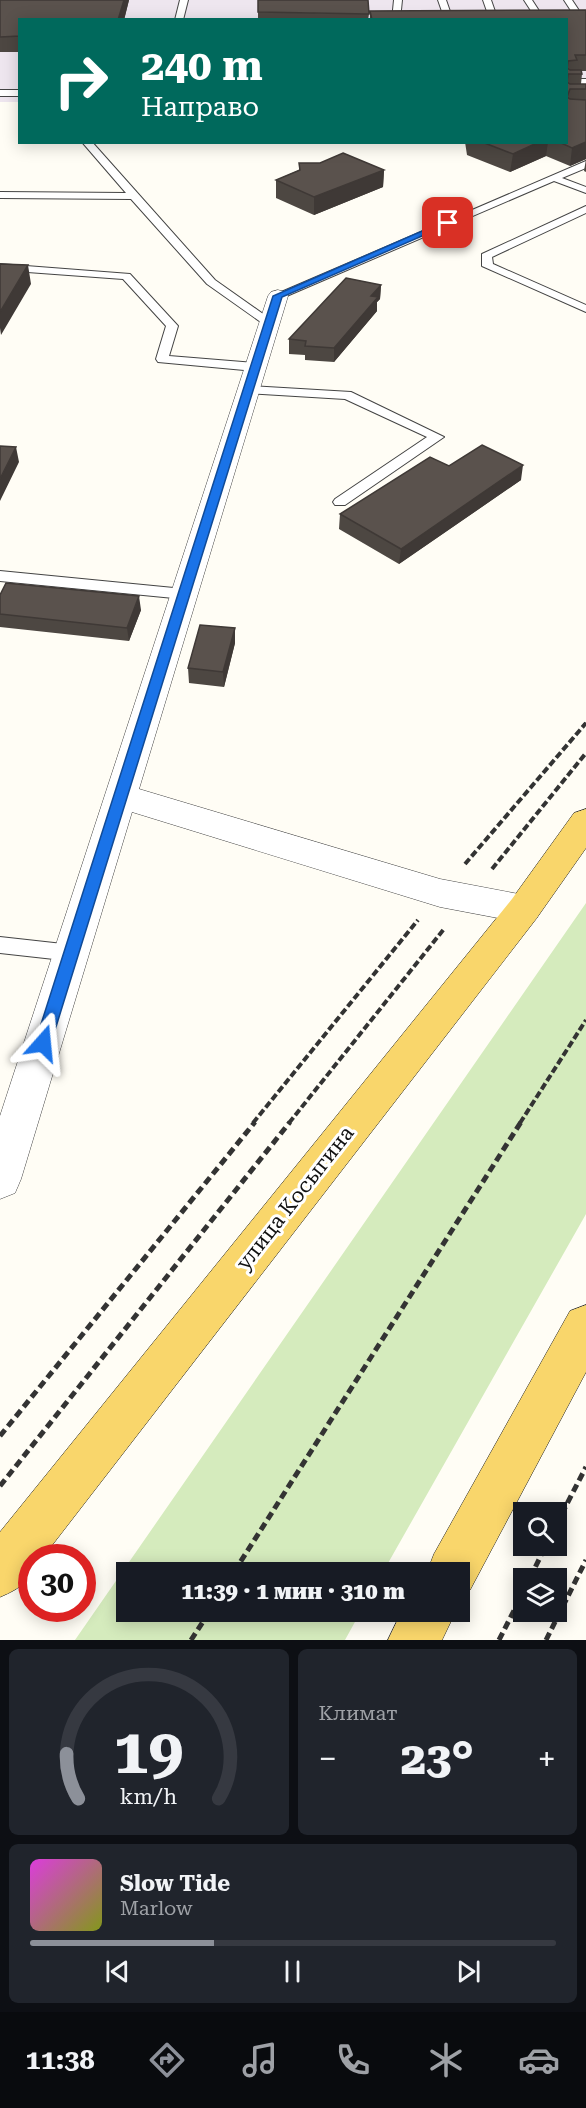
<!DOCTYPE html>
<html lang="ru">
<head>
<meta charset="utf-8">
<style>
	:root { --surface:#171b24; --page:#20242c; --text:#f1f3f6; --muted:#9ea1a6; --line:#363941; --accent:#8c9099 }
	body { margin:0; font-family:"Roboto Serif",serif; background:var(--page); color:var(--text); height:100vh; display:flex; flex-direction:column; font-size:22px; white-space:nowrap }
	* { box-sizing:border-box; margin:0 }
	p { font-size:20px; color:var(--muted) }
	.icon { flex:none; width:33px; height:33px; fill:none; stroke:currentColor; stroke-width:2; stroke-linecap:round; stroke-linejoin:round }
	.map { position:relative; height:1640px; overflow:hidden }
	.details { display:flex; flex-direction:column; gap:9px; padding:9px; background:#0d0f14; flex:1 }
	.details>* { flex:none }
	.banner { position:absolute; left:18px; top:18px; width:550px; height:126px; border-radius:0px; box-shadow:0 3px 15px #0003; background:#00695c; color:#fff; overflow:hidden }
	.controls { position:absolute; left:513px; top:1502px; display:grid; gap:12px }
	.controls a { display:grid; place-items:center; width:54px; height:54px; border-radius:0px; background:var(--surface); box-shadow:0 3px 15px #0003; font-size:30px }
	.speed { position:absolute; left:18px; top:1544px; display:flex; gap:12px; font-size:30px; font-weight:700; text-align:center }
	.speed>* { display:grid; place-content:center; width:78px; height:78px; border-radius:50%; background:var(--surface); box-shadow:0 3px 15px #0003; line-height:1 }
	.speed .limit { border:9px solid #d22; background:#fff; color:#111 }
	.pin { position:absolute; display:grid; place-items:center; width:51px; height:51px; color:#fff; margin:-26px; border-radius:12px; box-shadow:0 3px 9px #0006 }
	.me { position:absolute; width:66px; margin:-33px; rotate:18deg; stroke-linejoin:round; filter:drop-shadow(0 0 4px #0008) }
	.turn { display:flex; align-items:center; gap:21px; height:126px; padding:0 24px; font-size:27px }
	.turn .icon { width:78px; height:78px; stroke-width:2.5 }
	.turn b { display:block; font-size:42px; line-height:51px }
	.big { font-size:45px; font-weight:800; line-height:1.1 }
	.details .widget { flex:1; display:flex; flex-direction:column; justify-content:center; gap:9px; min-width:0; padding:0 21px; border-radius:9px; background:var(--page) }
	.details .dial { align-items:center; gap:0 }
	.dial svg { height:156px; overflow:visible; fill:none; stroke:var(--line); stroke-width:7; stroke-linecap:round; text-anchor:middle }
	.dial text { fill:var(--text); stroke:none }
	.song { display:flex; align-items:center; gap:18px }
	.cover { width:72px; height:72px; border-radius:9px; background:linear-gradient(135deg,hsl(300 70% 55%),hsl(70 70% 35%)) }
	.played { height:6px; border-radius:3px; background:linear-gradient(90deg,var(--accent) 35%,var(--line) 35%) }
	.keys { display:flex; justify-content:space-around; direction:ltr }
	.heat { display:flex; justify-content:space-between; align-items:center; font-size:33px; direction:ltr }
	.details .tiles { flex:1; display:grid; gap:9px; grid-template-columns:1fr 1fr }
	.widget:last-child { grid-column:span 2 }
	.trip { position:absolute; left:116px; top:1562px; width:354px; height:60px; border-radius:0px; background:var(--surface); box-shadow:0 3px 15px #0003; font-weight:800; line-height:60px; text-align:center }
	.menu { display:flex; height:96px; justify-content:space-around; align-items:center; background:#090b0e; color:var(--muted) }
	.menu .icon { width:42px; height:42px }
	.menu .active { color:var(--accent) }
	.menu b { font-size:27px; color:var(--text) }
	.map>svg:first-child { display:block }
	.industrial { fill:#eee6ef }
	.green { fill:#d5ebbd }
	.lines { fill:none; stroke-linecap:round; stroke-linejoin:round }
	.lane-casing { stroke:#444; stroke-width:2 }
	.street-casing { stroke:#444; stroke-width:1 }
	.primary-casing { stroke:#222; stroke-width:1 }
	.path-far2 { stroke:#333; stroke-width:3; stroke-dasharray:5 2; stroke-linecap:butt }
	.path-far1 { stroke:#333; stroke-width:4; stroke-dasharray:7 3; stroke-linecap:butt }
	.path { stroke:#333; stroke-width:5; stroke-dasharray:8 4.5; stroke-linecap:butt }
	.lane { fill:#fff; fill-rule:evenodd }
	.street { fill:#fff; fill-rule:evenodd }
	.primary { fill:#f9d66b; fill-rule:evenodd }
	.wall { fill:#4d4742 }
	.shaded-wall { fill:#3f3936 }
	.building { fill:#5a524d; stroke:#3f3936; stroke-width:1.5 }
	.route { fill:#1a73e8; stroke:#114b97; stroke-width:1.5 }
	.labels { text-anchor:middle; stroke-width:6; stroke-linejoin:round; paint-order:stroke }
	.near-street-label { font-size:21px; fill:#111; stroke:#fff }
</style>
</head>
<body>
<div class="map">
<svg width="586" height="1640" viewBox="0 0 586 1640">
	<rect width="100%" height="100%" fill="#fffdf5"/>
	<path class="industrial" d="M0,0H586V106L567,20H20L19,102H0Z"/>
	<path class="green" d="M586,903V1214L383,1572H126V1611H361L345,1640H75Z"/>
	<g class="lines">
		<g class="lane-casing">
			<path id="lane" d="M180,0H188L183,20H175Z
				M394,0H402L400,20H392Z
				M438,0H446L453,20H445Z
				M483,0H491L498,20H490Z
				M524,0H532L545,20H537Z
				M564,0H572L586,21L585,23H579Z
				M567,79H586V85H567Z
				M0,90H20V96H0Z
				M82,142H92L215,280L273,321V325H265L207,284L131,199L0,198V192L126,193Z
				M586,161V168L562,178L586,187V193L554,181L282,298H274L272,296Z
				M586,206V213L492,257L493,264L586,305V312L482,266V254Z
				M0,264L130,274L178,326L169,356L255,363L261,367L255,371L158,362L156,359L166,326L123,279L0,270Z
				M248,386L351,392L444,437L345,505H335L333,502L335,499L427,437L345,399L244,393L242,390Z
				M0,571L184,589L192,594L184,599L0,581Z
				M0,937L72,945L79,947L82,953L79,959L72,961L0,953Z"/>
		</g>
		<g class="street-casing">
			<path id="street" d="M278,290L285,292L288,296L139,789L440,879L524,895L536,899L542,909L536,919L524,923L440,907L132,812L21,1179L15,1193L0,1199V1116L268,296L271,292Z"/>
		</g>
		<g class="primary-casing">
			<path id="primary" d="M586,809V848L536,919L43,1557H32C32,1581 21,1588 0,1597V1532L512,899L574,813Z
				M586,1305V1372L470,1590L459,1594V1572H427L434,1554L570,1311Z
				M402,1611H456L442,1640H388Z"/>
		</g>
		<path class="path-far2" d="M584,725L586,723"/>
		<path class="path-far1" d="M465,864L586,723
			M492,869L586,753
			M253,1123L418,920
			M289,1123L444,929
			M520,1123L586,1020"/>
		<path class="path" d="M0,1436L255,1122
			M0,1486L290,1122
			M556,1525L586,1467
			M234,1572L521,1122
			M530,1578L546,1545
			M191,1640L210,1611
			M499,1640L524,1591
			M546,1640L586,1560"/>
		<use href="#lane" class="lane"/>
		<use href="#street" class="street"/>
		<use href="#primary" class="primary"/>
	</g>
	<path class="wall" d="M0,0H129L124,20H20V52H0Z
		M586,10V71H581L582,74L581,84H586V159L570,166L546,156L510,172L467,155L465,142H567V20H370V11Z
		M258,12L369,14L368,20L258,18Z
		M586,159V172L584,171Z
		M299,163L384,170L383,187L314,215L276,198V180L299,170Z
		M381,285L380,299L377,302V311L334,362L305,360V355L289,354V339Z
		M449,466L521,480L399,564L339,529L340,514Z
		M0,595L141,610L129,641L0,627Z
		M235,628V643L224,687L189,683L188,668Z"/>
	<path class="shaded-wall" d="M124,0H129L124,20H118Z
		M539,142H548L546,156L510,172L513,154Z
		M586,142V159L570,166L572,148Z
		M384,170L383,187L314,215V197Z
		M28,265L31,284L1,335L0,328V312Z
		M381,285L380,299L377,302V311L334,362V348L371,296Z
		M16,447L19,462L0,501V479Z
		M523,465L521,480L399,564L401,549Z
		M139,596L141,610L129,641L127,628Z
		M235,628V643L224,687L223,672Z"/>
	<path class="building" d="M0,0H124L118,20H20V36L0,37Z
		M258,0H368L369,14L258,12Z
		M586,10V55H575L577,60L568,61L567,68L570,70H581L582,74H568L567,82L570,84H586V89H570L567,97L570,99L586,100V142L572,148L559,142H567V20H372L370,11Z
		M482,142H539L513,154Z
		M343,153L384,170L314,197L276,180L300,170L299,163H320Z
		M0,264L28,265L0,312Z
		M346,278L381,285L371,296L378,297L334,348L305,346L306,341L289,339Z
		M482,445L523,465L401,549L340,514L430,457L449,466Z
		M0,446L16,447L0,479Z
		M6,583L139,596L127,628L0,614V595Z
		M200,625L235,628L223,672L188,668Z"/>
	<path class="route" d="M445,221L452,223L282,297L51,1043L49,1048L43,1050L38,1048L35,1043L273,296Z"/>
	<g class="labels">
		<g class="near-street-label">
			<text transform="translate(295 1198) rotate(-52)" y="7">улица Косыгина</text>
		</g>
	</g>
</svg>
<div class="controls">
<a><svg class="icon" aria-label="search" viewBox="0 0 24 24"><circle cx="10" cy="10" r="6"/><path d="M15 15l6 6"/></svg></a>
<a><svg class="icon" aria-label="layers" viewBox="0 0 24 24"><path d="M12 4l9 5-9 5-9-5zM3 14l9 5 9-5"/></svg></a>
</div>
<div class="speed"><div class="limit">30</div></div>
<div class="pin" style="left:448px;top:223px;background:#d93025"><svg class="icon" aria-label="arrive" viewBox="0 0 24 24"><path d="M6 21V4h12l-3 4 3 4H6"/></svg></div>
<svg class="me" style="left:43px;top:1043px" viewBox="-20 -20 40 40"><path d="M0-17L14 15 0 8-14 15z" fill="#1a73e8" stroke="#fff" stroke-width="4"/></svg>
<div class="trip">11:39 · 1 мин · 310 m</div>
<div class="banner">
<div class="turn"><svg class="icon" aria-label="right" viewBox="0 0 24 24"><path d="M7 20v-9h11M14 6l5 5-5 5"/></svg><div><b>240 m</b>Направо</div></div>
</div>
</div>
<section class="details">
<div class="tiles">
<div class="widget dial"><svg viewBox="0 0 100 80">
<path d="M14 69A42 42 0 1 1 86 69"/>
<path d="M14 69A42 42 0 0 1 8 46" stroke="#8c9099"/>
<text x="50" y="56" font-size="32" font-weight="700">19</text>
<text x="50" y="72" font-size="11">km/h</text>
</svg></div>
<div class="widget"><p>Климат</p>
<div class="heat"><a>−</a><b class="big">23°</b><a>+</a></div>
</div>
<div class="widget">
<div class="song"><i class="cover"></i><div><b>Slow Tide</b><p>Marlow</p></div></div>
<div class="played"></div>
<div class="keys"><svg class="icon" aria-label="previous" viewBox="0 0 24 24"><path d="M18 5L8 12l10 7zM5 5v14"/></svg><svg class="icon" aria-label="pause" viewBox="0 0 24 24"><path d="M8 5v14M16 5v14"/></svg><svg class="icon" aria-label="next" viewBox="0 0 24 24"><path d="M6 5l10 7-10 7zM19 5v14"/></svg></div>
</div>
</div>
</section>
<nav class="menu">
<b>11:38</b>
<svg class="icon active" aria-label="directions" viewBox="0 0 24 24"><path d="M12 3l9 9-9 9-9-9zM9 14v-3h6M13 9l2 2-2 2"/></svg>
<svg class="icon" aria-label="music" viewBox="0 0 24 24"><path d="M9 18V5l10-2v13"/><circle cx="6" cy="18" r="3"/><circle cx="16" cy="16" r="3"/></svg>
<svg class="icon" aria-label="phone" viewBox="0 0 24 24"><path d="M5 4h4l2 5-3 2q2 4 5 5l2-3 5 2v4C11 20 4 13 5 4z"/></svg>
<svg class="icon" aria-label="climate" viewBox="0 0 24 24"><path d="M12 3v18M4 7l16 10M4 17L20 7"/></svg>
<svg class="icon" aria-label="car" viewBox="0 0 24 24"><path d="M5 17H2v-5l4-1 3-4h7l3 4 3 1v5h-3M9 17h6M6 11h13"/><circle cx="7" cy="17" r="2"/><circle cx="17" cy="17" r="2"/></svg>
</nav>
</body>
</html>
